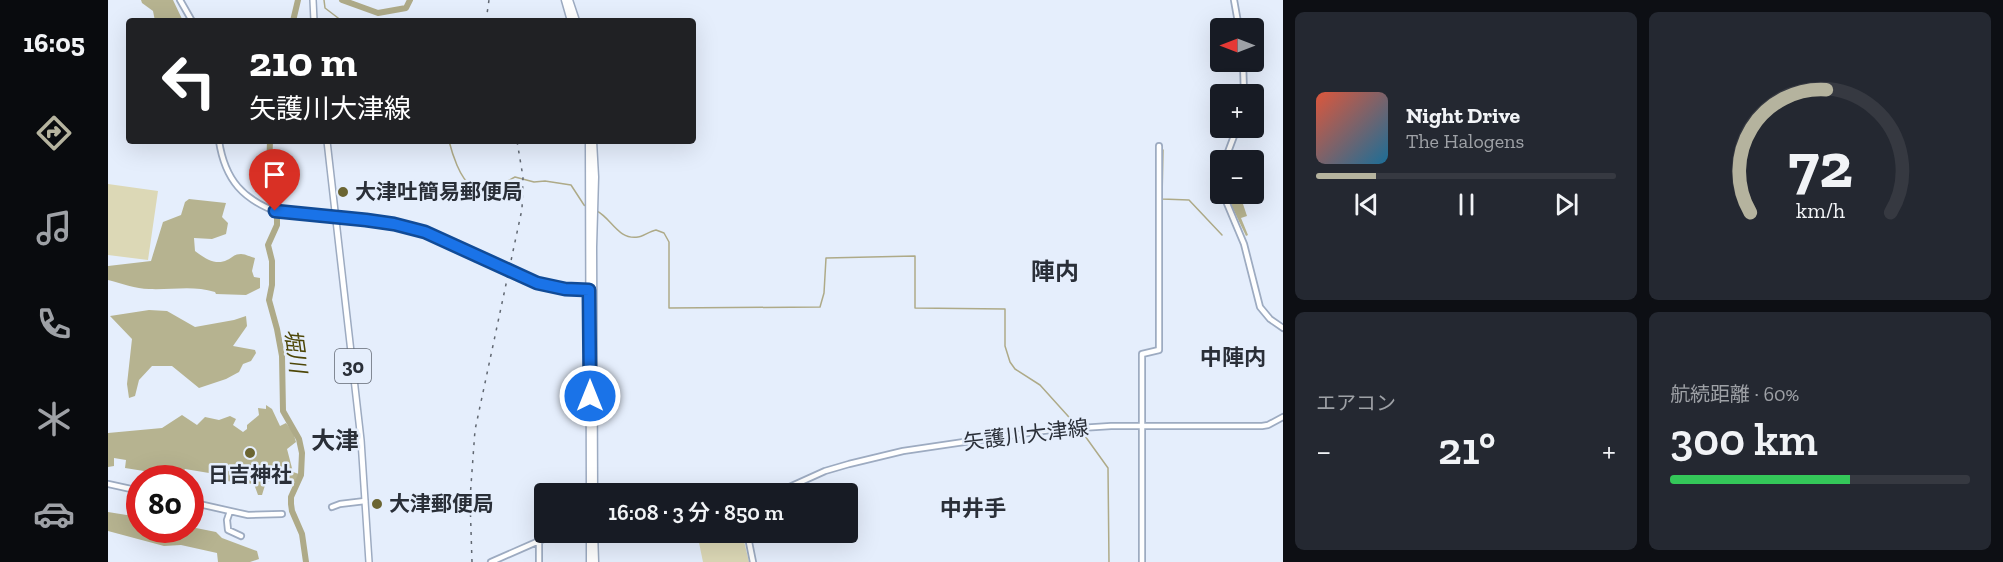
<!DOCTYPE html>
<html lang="ja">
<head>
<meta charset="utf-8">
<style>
	:root { --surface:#171b24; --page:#242831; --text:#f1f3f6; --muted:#9ea1a6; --line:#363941; --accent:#b5b39e }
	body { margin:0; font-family:"Zilla Slab","Noto Sans JP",serif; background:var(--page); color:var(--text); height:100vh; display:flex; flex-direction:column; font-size:22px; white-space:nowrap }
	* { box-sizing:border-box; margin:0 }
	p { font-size:20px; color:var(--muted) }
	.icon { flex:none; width:33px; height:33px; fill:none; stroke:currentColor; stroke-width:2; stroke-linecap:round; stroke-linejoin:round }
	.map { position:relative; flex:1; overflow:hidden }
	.details { display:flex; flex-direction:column; gap:12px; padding:12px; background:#0d0f14; width:720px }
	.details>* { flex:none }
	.top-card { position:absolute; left:18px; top:18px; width:570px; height:126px; border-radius:6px; box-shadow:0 6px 24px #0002; background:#202124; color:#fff; overflow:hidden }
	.needle { width:39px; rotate:270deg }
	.buttons { position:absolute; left:1102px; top:18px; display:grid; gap:12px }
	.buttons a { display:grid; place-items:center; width:54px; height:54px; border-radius:6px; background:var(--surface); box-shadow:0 6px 24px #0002; font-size:30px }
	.speed { position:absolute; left:18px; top:465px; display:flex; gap:12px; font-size:30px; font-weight:700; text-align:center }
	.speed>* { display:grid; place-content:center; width:78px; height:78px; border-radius:50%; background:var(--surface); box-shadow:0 6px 24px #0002; line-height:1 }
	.speed .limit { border:9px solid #d22; background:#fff; color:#111 }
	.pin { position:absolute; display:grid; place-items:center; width:51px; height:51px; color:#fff; margin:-62px -26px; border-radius:50% 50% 50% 0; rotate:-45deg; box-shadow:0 0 6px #0007 }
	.pin .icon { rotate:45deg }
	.me { position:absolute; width:66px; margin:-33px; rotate:0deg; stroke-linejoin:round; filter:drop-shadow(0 0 4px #0008) }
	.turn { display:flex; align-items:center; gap:21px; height:126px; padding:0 24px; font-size:27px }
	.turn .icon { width:78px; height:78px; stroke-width:2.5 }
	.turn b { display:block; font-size:42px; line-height:51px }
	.big { font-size:45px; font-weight:600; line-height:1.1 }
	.details .widget { flex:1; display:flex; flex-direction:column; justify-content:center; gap:9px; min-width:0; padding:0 21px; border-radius:9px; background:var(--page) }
	.details .dial { align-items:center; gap:0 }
	.dial svg { height:156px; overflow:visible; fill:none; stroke:var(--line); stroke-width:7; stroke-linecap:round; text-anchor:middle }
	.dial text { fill:var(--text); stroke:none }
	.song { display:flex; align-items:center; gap:18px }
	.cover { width:72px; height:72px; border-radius:9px; background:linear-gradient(135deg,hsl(10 70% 55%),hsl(200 70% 35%)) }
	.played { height:6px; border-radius:3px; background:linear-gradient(90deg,var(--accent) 20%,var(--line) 20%) }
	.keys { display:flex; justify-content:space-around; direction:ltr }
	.heat { display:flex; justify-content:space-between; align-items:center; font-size:33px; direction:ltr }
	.charge { height:9px; border-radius:4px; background:linear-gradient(90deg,#34c759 60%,var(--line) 0) }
	.details .tiles { flex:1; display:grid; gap:12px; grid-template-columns:repeat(2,1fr) }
	.trip { position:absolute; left:426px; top:483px; width:324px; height:60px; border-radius:6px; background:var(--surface); box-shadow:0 6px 24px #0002; font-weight:600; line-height:60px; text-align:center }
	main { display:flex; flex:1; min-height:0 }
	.dock { display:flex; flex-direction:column; width:108px; justify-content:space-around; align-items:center; background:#090b0e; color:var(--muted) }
	.dock .icon { width:42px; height:42px }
	.dock .current { color:var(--accent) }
	.dock b { font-size:27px; color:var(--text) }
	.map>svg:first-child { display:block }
	.green { fill:#dcd8b6 }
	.forest { fill:#b6b390 }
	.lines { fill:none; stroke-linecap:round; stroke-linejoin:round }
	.stream { stroke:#aeaa88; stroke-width:1.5 }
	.river { stroke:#aeaa88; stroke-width:6 }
	.tertiary-casing { stroke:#9dabc1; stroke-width:8 }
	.secondary-casing { stroke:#9dabc1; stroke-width:8 }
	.primary-casing { stroke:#9dabc1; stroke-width:8 }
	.trunk-casing { stroke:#9dabc1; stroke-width:9 }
	.tertiary { stroke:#fff; stroke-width:4.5 }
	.secondary { stroke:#fff; stroke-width:4.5 }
	.primary { stroke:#fff; stroke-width:5 }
	.trunk { stroke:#fff; stroke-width:6 }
	.rail { stroke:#606771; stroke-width:1.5; stroke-dasharray:3 6; stroke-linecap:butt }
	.secondary-bridge-casing { stroke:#9dabc1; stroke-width:8; stroke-linecap:butt }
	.secondary-bridge { stroke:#fff; stroke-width:4.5 }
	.route-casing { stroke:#114b97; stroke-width:15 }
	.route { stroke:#1a73e8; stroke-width:10 }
	.poi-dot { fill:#6b6532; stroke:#e5eefc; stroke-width:2 }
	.labels { text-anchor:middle; stroke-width:5; stroke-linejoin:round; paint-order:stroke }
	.shield { fill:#e5eefc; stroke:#626873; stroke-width:1.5 }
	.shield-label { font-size:20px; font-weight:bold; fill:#2a2f38 }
	.poi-label { font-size:21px; font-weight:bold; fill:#2a2f38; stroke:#e5eefc; text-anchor:start }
	.street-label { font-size:21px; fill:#2a2f38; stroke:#e5eefc }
	.water-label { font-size:22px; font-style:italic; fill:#4d4607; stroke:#e5eefc }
	.neighbourhood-label { font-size:22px; font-weight:bold; fill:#2a2f38; stroke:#e5eefc }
	.quarter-label { font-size:24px; font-weight:bold; fill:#2a2f38; stroke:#e5eefc }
</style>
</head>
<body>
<main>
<nav class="dock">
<b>16:05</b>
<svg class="icon current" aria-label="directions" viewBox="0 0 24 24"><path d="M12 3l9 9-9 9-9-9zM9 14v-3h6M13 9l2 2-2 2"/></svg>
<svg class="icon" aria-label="music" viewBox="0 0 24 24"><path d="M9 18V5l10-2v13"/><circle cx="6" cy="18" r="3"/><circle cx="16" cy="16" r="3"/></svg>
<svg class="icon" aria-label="phone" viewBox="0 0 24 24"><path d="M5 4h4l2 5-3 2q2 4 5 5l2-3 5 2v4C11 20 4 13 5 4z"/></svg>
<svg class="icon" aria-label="climate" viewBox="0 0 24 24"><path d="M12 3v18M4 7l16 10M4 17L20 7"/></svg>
<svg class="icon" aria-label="car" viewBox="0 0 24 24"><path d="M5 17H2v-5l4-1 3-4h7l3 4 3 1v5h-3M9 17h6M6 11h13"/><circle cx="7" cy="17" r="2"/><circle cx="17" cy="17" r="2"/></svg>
</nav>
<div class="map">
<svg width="1175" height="562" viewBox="0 0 1175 562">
	<rect width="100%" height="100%" fill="#e5eefc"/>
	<path class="green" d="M0,184L50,191L40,260L0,255Z
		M589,533H634L641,562H595Z"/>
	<path class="forest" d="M33,0H65L75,21H47L45,11L34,3Z
		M1118,194H1139L1140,198L1135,204L1139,216L1133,218L1140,235L1138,236Z
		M81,199L118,203L114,217L120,223L118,234L104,239L86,238L87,251C96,258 108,266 119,260C124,258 126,254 133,254C137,254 143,257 147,258L144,271L146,277L152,278V288L138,295L108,294L107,292C85,285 64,290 41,289C28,289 13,283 0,280V266L43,261L55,222L73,215L77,202Z
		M41,310L59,311L87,327L126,320L138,316L139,326L125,346L147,350L148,353L143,361L135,364L131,372L118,379L91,388L64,366H44L31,380L27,396L21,398L19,384L24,339L2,316Z
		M158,405L164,409L172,426L178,423L185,432L188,442L179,449L185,472L191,474L187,482L170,479L158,482L154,495H150L146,484L109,480L110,470L102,469L101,473L77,469L74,475L55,474L17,468L18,460L6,458V466L0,467V433L54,428L74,415L89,425L97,417L111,420L122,416L128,419L125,425L135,432L139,429V425L151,415L150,408L158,409Z
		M0,512L31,517L32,530H82L83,527L108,532L114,538L149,551L151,559L142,562H110L109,553L73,545L56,546L0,531Z"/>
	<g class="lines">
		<path class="stream" d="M216,0L217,8L234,21
			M341,141C344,153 352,179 363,185L394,184L407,177L426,182L437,181L463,185L476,205L480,207
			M1055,150L1054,199L1081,200L1114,235
			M489,211C504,219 510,240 530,237C534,237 542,231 548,230L556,233L561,242V308L712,307L716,293L718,258L807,256V308L897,309V346L902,362L907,369L932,385L969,426
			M972,429L1000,468L1001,562"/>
		<path class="river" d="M234,0L270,13L298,8L302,0
			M185,21L190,0
			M162,141L161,170L169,206V225L160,245L164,261V285L161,300L169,329L174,356L175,411L191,439L194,453L193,475L183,497V504L184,511L194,534L198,562"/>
		<g class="tertiary-casing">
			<path id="tertiary" d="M0,484L32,491
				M82,502L140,515L174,514
				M224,507L232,504L257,501
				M122,511L119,520L120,530L133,536
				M639,532L645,562
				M383,562L440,537L459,532
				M431,562V542
				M1034,562V354L1051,350V146"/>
		</g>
		<g class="secondary-casing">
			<path id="secondary" d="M72,0L84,21
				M1126,0L1131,28
				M1135,62L1136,94
				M111,141C117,180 135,200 172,213L286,224L317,232L364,252
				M1117,160L1129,128
				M1113,177V184
				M1115,194L1136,244L1152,307L1162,319L1175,328
				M440,287L482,290
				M666,494L717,471L741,464L795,451L856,442L942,430L1003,426H1154L1160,425L1175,417"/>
		</g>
		<g class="primary-casing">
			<path id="primary" d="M205,0L206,21
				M219,141L253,440L261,562"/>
		</g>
		<g class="trunk-casing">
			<path id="trunk" d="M457,0L463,21
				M461,0L468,21
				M481,141L482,494
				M485,141L487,177L485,247L486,494
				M482,532V562
				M486,532L487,562"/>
		</g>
		<use href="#tertiary" class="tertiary"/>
		<use href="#secondary" class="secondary"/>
		<use href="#primary" class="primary"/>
		<use href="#trunk" class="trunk"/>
		<path class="rail" d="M378,21L381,0
			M364,562L362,499L367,430L414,209L415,177L409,141"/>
		<g class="secondary-bridge-casing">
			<path id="secondary-bridge" d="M364,252L440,287"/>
		</g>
		<use href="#secondary-bridge" class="secondary-bridge"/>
	</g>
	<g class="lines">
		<g class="route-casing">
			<path id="route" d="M167,211L258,220L286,224L317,232L429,283L457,289L481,290L482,396"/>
		</g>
		<use href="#route" class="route"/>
	</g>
	<g class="poi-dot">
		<circle cx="235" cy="192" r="6"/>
		<circle cx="142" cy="453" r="6"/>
		<circle cx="269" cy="504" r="6"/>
	</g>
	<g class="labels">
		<rect class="shield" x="227" y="349" width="36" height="34" rx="4.5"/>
		<g class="shield-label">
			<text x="245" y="373">30</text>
		</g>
		<g class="poi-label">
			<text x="247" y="199">大津吐簡易郵便局</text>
			<text x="142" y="482" text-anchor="middle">日吉神社</text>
			<text x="281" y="511">大津郵便局</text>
		</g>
		<g class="street-label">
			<text transform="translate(918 435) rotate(-7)" y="7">矢護川大津線</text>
		</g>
		<g class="water-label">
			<text transform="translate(188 351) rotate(82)" y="8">堀川</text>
		</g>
		<g class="neighbourhood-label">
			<text x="1125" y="365">中陣内</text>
			<text x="865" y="516">中井手</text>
		</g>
		<g class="quarter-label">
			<text x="947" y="280">陣内</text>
			<text x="227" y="449">大津</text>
		</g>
	</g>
</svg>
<div class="buttons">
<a><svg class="needle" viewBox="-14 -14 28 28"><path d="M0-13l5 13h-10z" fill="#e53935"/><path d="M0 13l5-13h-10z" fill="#9ea1a6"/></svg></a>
<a>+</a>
<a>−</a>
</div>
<div class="speed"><div class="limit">80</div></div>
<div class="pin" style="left:167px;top:211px;background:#d93025"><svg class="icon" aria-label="arrive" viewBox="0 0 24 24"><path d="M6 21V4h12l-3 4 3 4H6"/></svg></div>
<svg class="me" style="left:482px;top:396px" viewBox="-20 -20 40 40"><circle r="17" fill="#1a73e8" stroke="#fff" stroke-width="3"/><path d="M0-11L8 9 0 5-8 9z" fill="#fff"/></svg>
<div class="trip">16:08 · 3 分 · 850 m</div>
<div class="top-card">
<div class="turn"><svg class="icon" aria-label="left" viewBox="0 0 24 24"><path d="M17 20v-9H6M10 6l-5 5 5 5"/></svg><div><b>210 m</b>矢護川大津線</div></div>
</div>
</div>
<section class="details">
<div class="tiles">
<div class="widget">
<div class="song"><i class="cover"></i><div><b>Night Drive</b><p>The Halogens</p></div></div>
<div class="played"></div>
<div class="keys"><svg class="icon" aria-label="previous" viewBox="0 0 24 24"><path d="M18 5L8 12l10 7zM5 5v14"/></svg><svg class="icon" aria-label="pause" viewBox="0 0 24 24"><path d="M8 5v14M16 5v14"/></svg><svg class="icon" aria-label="next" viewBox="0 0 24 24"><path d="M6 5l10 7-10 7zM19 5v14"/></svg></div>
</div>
<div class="widget dial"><svg viewBox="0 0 100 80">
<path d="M14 69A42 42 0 1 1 86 69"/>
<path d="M14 69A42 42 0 0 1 53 6" stroke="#b5b39e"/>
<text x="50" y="56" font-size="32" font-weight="700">72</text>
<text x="50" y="72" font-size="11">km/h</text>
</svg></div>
<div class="widget"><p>エアコン</p>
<div class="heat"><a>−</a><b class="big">21°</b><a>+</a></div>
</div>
<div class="widget"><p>航続距離 · 60%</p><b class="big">300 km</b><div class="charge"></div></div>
</div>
</section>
</main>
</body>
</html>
